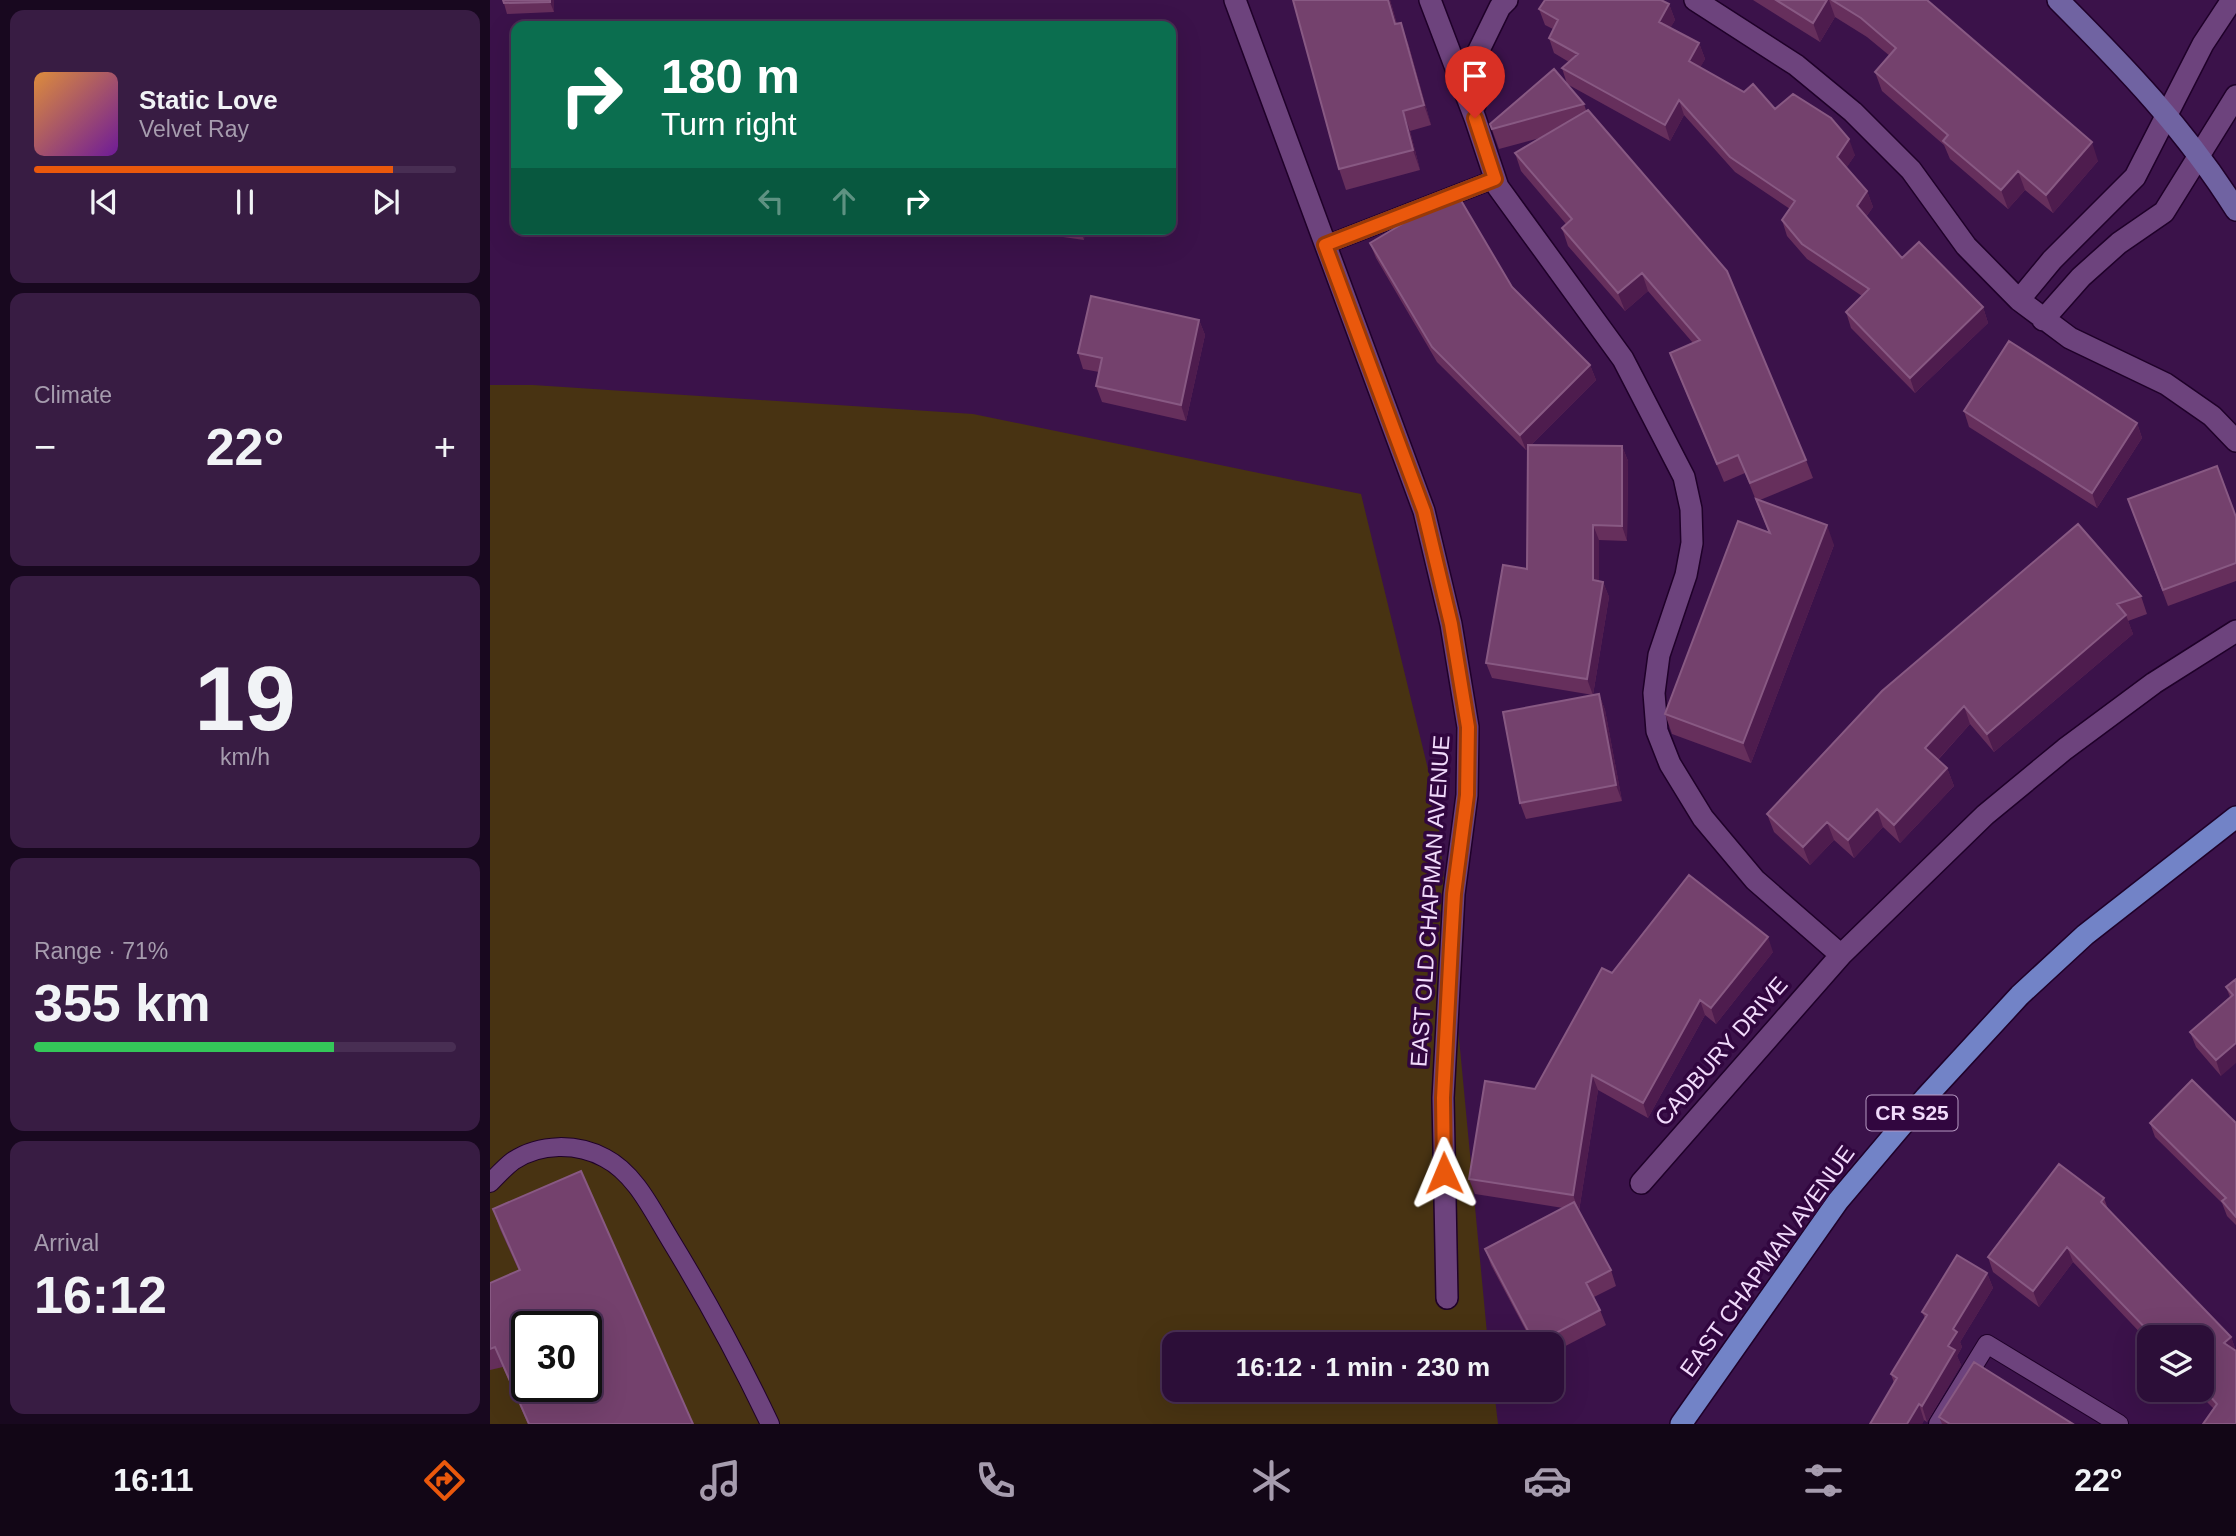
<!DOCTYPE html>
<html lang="en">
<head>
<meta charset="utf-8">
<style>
	:root { --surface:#2c0e38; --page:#381c43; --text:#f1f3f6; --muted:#a69cae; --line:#482e53; --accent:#ea580c }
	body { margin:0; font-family:Helvetica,sans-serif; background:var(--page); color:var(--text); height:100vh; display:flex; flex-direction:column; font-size:26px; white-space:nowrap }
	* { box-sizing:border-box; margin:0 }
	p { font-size:23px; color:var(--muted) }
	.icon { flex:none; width:38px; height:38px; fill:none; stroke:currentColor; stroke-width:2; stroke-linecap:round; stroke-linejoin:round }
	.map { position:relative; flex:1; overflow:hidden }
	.drawer { display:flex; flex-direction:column; gap:10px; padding:10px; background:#18081f; width:490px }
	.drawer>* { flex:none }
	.banner { position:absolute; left:21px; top:21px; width:665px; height:214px; border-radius:14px; box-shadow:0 7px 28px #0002,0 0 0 2px var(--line); background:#0b6e4f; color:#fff; overflow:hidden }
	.tools { position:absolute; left:1647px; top:1325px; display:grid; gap:14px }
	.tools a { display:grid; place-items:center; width:77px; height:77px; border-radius:14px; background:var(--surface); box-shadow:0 7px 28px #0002,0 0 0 2px var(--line); font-size:35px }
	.speed { position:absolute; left:21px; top:1311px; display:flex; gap:14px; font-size:35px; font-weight:700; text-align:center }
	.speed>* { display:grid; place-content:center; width:91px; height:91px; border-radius:50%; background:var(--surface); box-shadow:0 7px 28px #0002,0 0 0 2px var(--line); line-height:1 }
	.speed .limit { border:4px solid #111; border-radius:10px; background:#fff; color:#111 }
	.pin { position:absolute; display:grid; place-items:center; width:60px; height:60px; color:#fff; margin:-72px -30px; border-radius:50% 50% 50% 0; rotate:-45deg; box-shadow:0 0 7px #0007 }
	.pin .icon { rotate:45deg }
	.me { position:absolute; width:77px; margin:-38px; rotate:359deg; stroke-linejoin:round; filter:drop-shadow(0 0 5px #0008) }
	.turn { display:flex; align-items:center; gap:24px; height:147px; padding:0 35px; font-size:32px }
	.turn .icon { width:91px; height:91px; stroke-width:2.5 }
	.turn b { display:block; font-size:49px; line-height:60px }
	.lanes { display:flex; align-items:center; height:66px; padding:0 35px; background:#0003; justify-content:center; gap:35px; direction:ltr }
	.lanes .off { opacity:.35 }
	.big { font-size:52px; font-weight:800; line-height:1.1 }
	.drawer .widget { flex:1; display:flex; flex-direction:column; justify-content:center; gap:10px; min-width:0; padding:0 24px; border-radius:14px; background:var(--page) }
	.drawer .dial { align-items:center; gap:0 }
	.dial b { font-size:91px; line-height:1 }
	.song { display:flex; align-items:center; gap:21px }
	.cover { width:84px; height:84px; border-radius:10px; background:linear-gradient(135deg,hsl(30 70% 55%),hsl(280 70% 35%)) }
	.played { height:7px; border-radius:4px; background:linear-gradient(90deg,var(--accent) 85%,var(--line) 85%) }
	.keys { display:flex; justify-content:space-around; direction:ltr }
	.heat { display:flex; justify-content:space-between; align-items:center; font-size:38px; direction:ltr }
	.charge { height:10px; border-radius:5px; background:linear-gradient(90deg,#34c759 71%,var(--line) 0) }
	.trip { position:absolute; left:672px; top:1332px; width:402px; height:70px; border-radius:14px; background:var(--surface); box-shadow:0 7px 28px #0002,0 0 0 2px var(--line); font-weight:800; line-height:70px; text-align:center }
	.dock { display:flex; height:112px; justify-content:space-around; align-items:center; background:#120616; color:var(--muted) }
	.dock .icon { width:49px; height:49px }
	.dock .on { color:var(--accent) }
	.dock b { font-size:32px; color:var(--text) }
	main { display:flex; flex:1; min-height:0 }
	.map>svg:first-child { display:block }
	.green { fill:#483312; fill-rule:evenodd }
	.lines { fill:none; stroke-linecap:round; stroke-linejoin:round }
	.lane-casing { stroke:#1f0129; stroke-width:20 }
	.street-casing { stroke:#1f0129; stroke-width:24 }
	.secondary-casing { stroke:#1f0129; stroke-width:24 }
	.primary-casing { stroke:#1f0129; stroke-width:24 }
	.lane { stroke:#6d437d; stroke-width:18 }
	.street { stroke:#6d437d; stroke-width:21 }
	.secondary { stroke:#7063a2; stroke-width:21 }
	.primary { stroke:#7283c7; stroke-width:21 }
	.wall { fill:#662f5c }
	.shaded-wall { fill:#4e1c4e }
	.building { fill:#74416d; stroke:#885983; stroke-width:2; fill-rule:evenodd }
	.route-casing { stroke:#983908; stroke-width:18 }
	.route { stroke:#ea580c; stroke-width:12 }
	.labels { text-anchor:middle; stroke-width:7; stroke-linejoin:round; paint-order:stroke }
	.shield { fill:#31063f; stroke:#b79ac3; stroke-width:2 }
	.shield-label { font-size:21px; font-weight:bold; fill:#f1dafb }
	.street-label { font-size:23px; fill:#f1dafb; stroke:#31063f }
</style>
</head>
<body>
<main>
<section class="drawer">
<div class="widget">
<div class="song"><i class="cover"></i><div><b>Static Love</b><p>Velvet Ray</p></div></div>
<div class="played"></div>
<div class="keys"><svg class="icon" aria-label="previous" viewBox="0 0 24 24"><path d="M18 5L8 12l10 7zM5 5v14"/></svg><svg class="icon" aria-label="pause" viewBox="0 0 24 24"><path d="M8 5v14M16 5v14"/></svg><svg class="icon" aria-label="next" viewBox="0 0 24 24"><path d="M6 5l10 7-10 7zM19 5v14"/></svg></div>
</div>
<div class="widget"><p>Climate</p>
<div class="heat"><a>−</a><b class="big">22°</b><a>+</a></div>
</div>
<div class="widget dial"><b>19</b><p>km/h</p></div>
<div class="widget"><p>Range · 71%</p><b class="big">355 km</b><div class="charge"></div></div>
<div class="widget"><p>Arrival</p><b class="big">16:12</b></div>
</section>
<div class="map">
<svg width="1746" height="1424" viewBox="0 0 1746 1424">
	<rect width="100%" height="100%" fill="#3b124a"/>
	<path class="green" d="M0,385H43L483,414L871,494L947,806L998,1344H684V1390H1004L1008,1424H0ZM37,1326H96V1386H37Z"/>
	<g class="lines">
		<g class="lane-casing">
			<path id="lane" d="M835,245L1005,179
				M0,1183C7,1176 15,1167 23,1161C50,1143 87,1143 115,1158C146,1174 163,1212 181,1241C217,1300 250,1361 280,1424
				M1448,1424L1497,1344L1629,1424"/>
		</g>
		<g class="street-casing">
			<path id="street" d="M745,0L934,511L961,624L978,727L977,795L964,894L953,1098L957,1298
				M940,0L985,118L1008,187L1133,359L1194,477L1201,509L1202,543L1196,575L1169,655L1164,693L1167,731L1180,764L1213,818L1265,880L1351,955
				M1205,0L1306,65L1363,112L1421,170L1476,246L1529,300L1580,338L1676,384L1722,416L1746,441
				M985,105L987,54L1010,7L1017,0
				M1529,300L1562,260L1645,177L1713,44L1742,0
				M1553,320L1591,277L1629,243L1674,212L1746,96
				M1151,1183L1351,955L1495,815L1575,749L1664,683L1746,631"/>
		</g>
		<g class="secondary-casing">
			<path id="secondary" d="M1568,0C1634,66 1696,130 1746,210"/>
		</g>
		<g class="primary-casing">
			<path id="primary" d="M1191,1424L1348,1201L1436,1097L1530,995L1595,935L1746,817"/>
		</g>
		<use href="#lane" class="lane"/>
		<use href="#street" class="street"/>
		<use href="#secondary" class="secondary"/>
		<use href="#primary" class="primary"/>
	</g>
	<path class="wall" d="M13,0H65H64V12L17,14Z
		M803,0H900L907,24L918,43L941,125L920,131L930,170L856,190L849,169Z
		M1263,0H1437L1608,161L1563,213L1535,190L1518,209L1460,159L1454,145L1392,91L1385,72L1400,56L1377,37L1345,17L1330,42Z
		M1179,4L1185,20L1180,28L1209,43L1215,59L1210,67L1365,155L1356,168L1377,191L1383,207L1376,217L1412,258L1493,307L1498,323L1425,393L1361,328L1356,312L1372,296L1317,259L1297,236L1292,220L1300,209L1245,172L1194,115L1180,141L1077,84L1072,68L1079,62L1064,53L1059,38L1063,29L1055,25L1049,9Z
		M1094,104L1096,110L1316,460L1323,478L1270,500L1344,545L1261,763L1182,734L1175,714L1279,533L1255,473L1234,482L1187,371L1180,353L1203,343L1158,291L1135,311L1078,246L1072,228L1076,224L1031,171L1025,153L1050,138L1009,149L1000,124Z
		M518,229H595L594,240Z
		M880,243L1022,287L1100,365L1106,380L1041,445L1132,446L1138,461L1137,541L1109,540V581L1113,582L1119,597L1103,695L1002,678L996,663L1037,569L1038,447L1036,450L947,362L886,258Z
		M709,320L715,335L696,421L612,402L606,386L609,372L593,369L588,353Z
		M1474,411L1647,423L1652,438L1607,508L1479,427Z
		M1638,499L1746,517V581L1678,606Z
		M1651,596L1657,614L1638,621L1643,634L1504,752L1480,724L1448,760L1457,768L1464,786L1410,843L1393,827L1364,858L1344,840L1320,865L1284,832L1277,814L1392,691Z
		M1109,694L1115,710L1132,801L1036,819L1030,803Z
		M1283,952L1226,1024L1215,1015L1158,1118L1108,1090L1089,1211L1121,1270L1126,1286L1104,1297L1110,1310L1116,1325L1062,1353V1344H1043L1001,1265L995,1249L1073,1208L985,1194L979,1179L1045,1089L1122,973Z
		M1746,979L1731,1076L1706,1047L1700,1032L1740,997L1736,987Z
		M1660,1123H1746V1225L1737,1216L1732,1203L1665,1137Z
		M1569,1164L1614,1198L1618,1209L1741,1337L1746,1351V1424H1713L1724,1409L1705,1390H1712V1337H1659V1342L1583,1262L1549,1307L1503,1272L1498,1257Z
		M3,1209L203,1424H38L13,1367L0,1370V1283L29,1271L10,1229Z
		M1497,1273L1503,1288L1470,1342L1472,1347L1467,1356L1471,1365L1437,1422L1434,1420L1432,1424H1380L1404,1383L1401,1374L1435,1318L1432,1312Z
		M1449,1417L1583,1424H1452Z"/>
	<path class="shaded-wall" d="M60,0H64V12L60,2Z
		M898,0H900L912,44L905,24Z
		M1337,0H1339L1345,17L1330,42L1323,23Z
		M1179,4L1185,20L1175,37L1169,22Z
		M911,23L918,43L941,125L934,105Z
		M1209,43L1215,59L1205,77L1199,61Z
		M1189,100L1194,115L1180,141L1175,125Z
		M913,111L920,131L930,170L923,150Z
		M1359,139L1365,155L1353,173L1347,157Z
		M1602,142L1608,161L1563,213L1556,195Z
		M1528,171L1535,190L1518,209L1511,190Z
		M1377,191L1383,207L1372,222L1367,206Z
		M590,229H595L594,240Z
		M1152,273L1158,291L1135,311L1128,293Z
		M1493,307L1498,323L1425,393L1420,378Z
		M709,320L715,335L696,421L691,405Z
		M1100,365L1106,380L1036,450L1030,435Z
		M1647,423L1652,438L1607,508L1602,493Z
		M1132,446L1138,461L1137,541L1132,526Z
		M1103,525L1109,540V595L1103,580Z
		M1337,525L1344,545L1261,763L1253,743Z
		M1113,582L1119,597L1103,695L1097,679Z
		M1636,615L1643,634L1504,752L1497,734Z
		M1109,694L1115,710L1132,801L1126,785Z
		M1474,706L1480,724L1442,766L1435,748Z
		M1457,768L1464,786L1410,843L1404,825Z
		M1387,809L1393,827L1364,858L1358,840Z
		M1337,822L1344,840L1320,865L1313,847Z
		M1278,937L1283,952L1226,1024L1221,1008Z
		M1210,1000L1215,1015L1158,1118L1153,1103Z
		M1746,1043V1063L1731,1076L1726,1060Z
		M1102,1075L1108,1090L1089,1211L1083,1195Z
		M1577,1247L1583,1262L1549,1307L1543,1291Z
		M1497,1273L1503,1288L1470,1342L1472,1347L1467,1356L1471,1365L1437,1422L1432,1406L1458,1346L1463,1329Z
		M1741,1337L1746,1351V1353L1734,1343Z
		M1429,1404L1434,1420L1432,1424H1417Z"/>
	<path class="building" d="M13,0H60V2L14,3Z
		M803,0H898L905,24L911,23L934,105L913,111L923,150L849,169Z
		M1055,0H1171L1179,4L1169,22L1209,43L1199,61L1254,92L1263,84L1285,109L1303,94L1341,118L1359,139L1347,157L1377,191L1367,206L1412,258L1429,242L1493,307L1420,378L1356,312L1379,289L1312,244L1292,220L1305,201L1240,157L1189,100L1175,125L1072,68L1088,54L1059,38L1068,20L1049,9Z
		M1286,0H1337L1323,23Z
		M1342,0H1437L1602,142L1556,195L1528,171L1511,190L1453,141L1458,135L1385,72L1406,48L1371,18Z
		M1064,69L1094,104L1002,129L1000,124Z
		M1098,110L1237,271L1316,460L1260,483L1248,455L1227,464L1180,353L1210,340L1152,273L1128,293L1072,228L1082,219L1025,153Z
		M966,192L1022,287L1100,365L1030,435L942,347L880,243Z
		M601,296L709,320L691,405L606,386L612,358L588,353Z
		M1519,341L1647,423L1602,493L1474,411Z
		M1038,445L1132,446V526L1103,525V580L1113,582L1097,679L996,663L1013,565L1037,569Z
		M1727,466L1746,517V563L1673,590L1638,499Z
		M1266,499L1337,525L1253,743L1175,714L1248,521L1280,533Z
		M1588,524L1651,596L1627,604L1636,615L1497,734L1474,706L1435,748L1457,768L1404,825L1387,809L1358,840L1337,822L1313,847L1277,814L1392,691Z
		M1109,694L1126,785L1030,803L1013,712Z
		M1199,875L1278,937L1221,1008L1210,1000L1153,1103L1102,1075L1083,1195L979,1179L995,1081L1045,1089L1112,968L1122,973Z
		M1746,979V1043L1726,1060L1700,1032L1743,995L1736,987Z
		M1702,1080L1746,1123V1217L1732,1201L1736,1198L1660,1123Z
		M1569,1164L1614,1198L1611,1202L1741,1337L1734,1343L1746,1351V1424H1713L1727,1404L1712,1387V1337H1664L1577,1247L1543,1291L1498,1257Z
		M91,1171L203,1424H39L5,1347L0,1349V1283L30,1270L3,1209ZM37,1326H96V1386H37Z
		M1084,1202L1121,1270L1096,1283L1110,1310L1045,1344L995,1249Z
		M1467,1255L1497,1273L1463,1329L1467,1332L1458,1346L1465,1350L1432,1406L1429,1404L1417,1424H1380L1407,1378L1401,1374L1437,1315L1432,1312Z
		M1484,1362L1583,1424H1460L1449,1417Z"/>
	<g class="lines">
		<g class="route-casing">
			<path id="route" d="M954,1173L953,1098L961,945L964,894L977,795L978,727L961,624L934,511L835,245L1005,179L985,118"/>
		</g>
		<use href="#route" class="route"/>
	</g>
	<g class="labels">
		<rect class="shield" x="1376.5" y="1095.5" width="91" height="35" rx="5"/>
		<g class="shield-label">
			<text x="1422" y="1120">CR S25</text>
		</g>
		<g class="street-label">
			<text transform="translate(940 901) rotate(-86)" y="8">EAST OLD CHAPMAN AVENUE</text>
			<text transform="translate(1231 1051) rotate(-49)" y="8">CADBURY DRIVE</text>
			<text transform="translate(1277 1261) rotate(-54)" y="8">EAST CHAPMAN AVENUE</text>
		</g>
	</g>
</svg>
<div class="tools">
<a><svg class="icon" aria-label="layers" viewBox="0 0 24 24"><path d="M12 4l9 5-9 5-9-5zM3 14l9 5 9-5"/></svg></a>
</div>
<div class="speed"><div class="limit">30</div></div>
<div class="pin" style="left:985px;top:118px;background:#d93025"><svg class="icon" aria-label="arrive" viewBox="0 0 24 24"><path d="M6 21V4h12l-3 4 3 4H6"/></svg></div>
<svg class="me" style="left:954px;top:1173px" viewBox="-20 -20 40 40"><path d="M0-17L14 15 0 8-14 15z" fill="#ea580c" stroke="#fff" stroke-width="4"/></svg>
<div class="trip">16:12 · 1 min · 230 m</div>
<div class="banner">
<div class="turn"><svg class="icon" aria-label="right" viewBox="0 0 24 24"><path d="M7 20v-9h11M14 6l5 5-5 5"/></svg><div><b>180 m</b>Turn right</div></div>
<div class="lanes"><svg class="icon off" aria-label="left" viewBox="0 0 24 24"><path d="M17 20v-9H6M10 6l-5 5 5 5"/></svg><svg class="icon off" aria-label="ahead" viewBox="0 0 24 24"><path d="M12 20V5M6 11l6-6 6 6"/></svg><svg class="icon" aria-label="right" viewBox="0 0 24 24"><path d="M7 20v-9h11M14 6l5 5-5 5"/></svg></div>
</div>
</div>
</main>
<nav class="dock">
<b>16:11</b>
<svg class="icon on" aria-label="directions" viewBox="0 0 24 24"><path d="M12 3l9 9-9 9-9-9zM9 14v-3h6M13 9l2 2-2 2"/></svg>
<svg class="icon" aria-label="music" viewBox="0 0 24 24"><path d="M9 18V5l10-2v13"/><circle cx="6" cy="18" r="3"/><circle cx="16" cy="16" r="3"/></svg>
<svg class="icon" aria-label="phone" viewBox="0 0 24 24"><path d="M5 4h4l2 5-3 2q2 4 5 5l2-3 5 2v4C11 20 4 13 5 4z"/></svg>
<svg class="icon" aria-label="climate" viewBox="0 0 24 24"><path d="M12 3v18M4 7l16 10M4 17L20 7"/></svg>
<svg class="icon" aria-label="car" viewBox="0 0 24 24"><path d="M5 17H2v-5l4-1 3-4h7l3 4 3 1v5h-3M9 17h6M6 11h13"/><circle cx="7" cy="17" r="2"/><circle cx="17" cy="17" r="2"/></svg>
<svg class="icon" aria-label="filters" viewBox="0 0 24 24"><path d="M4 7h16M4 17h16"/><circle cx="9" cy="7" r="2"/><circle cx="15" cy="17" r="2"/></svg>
<b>22°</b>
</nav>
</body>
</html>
